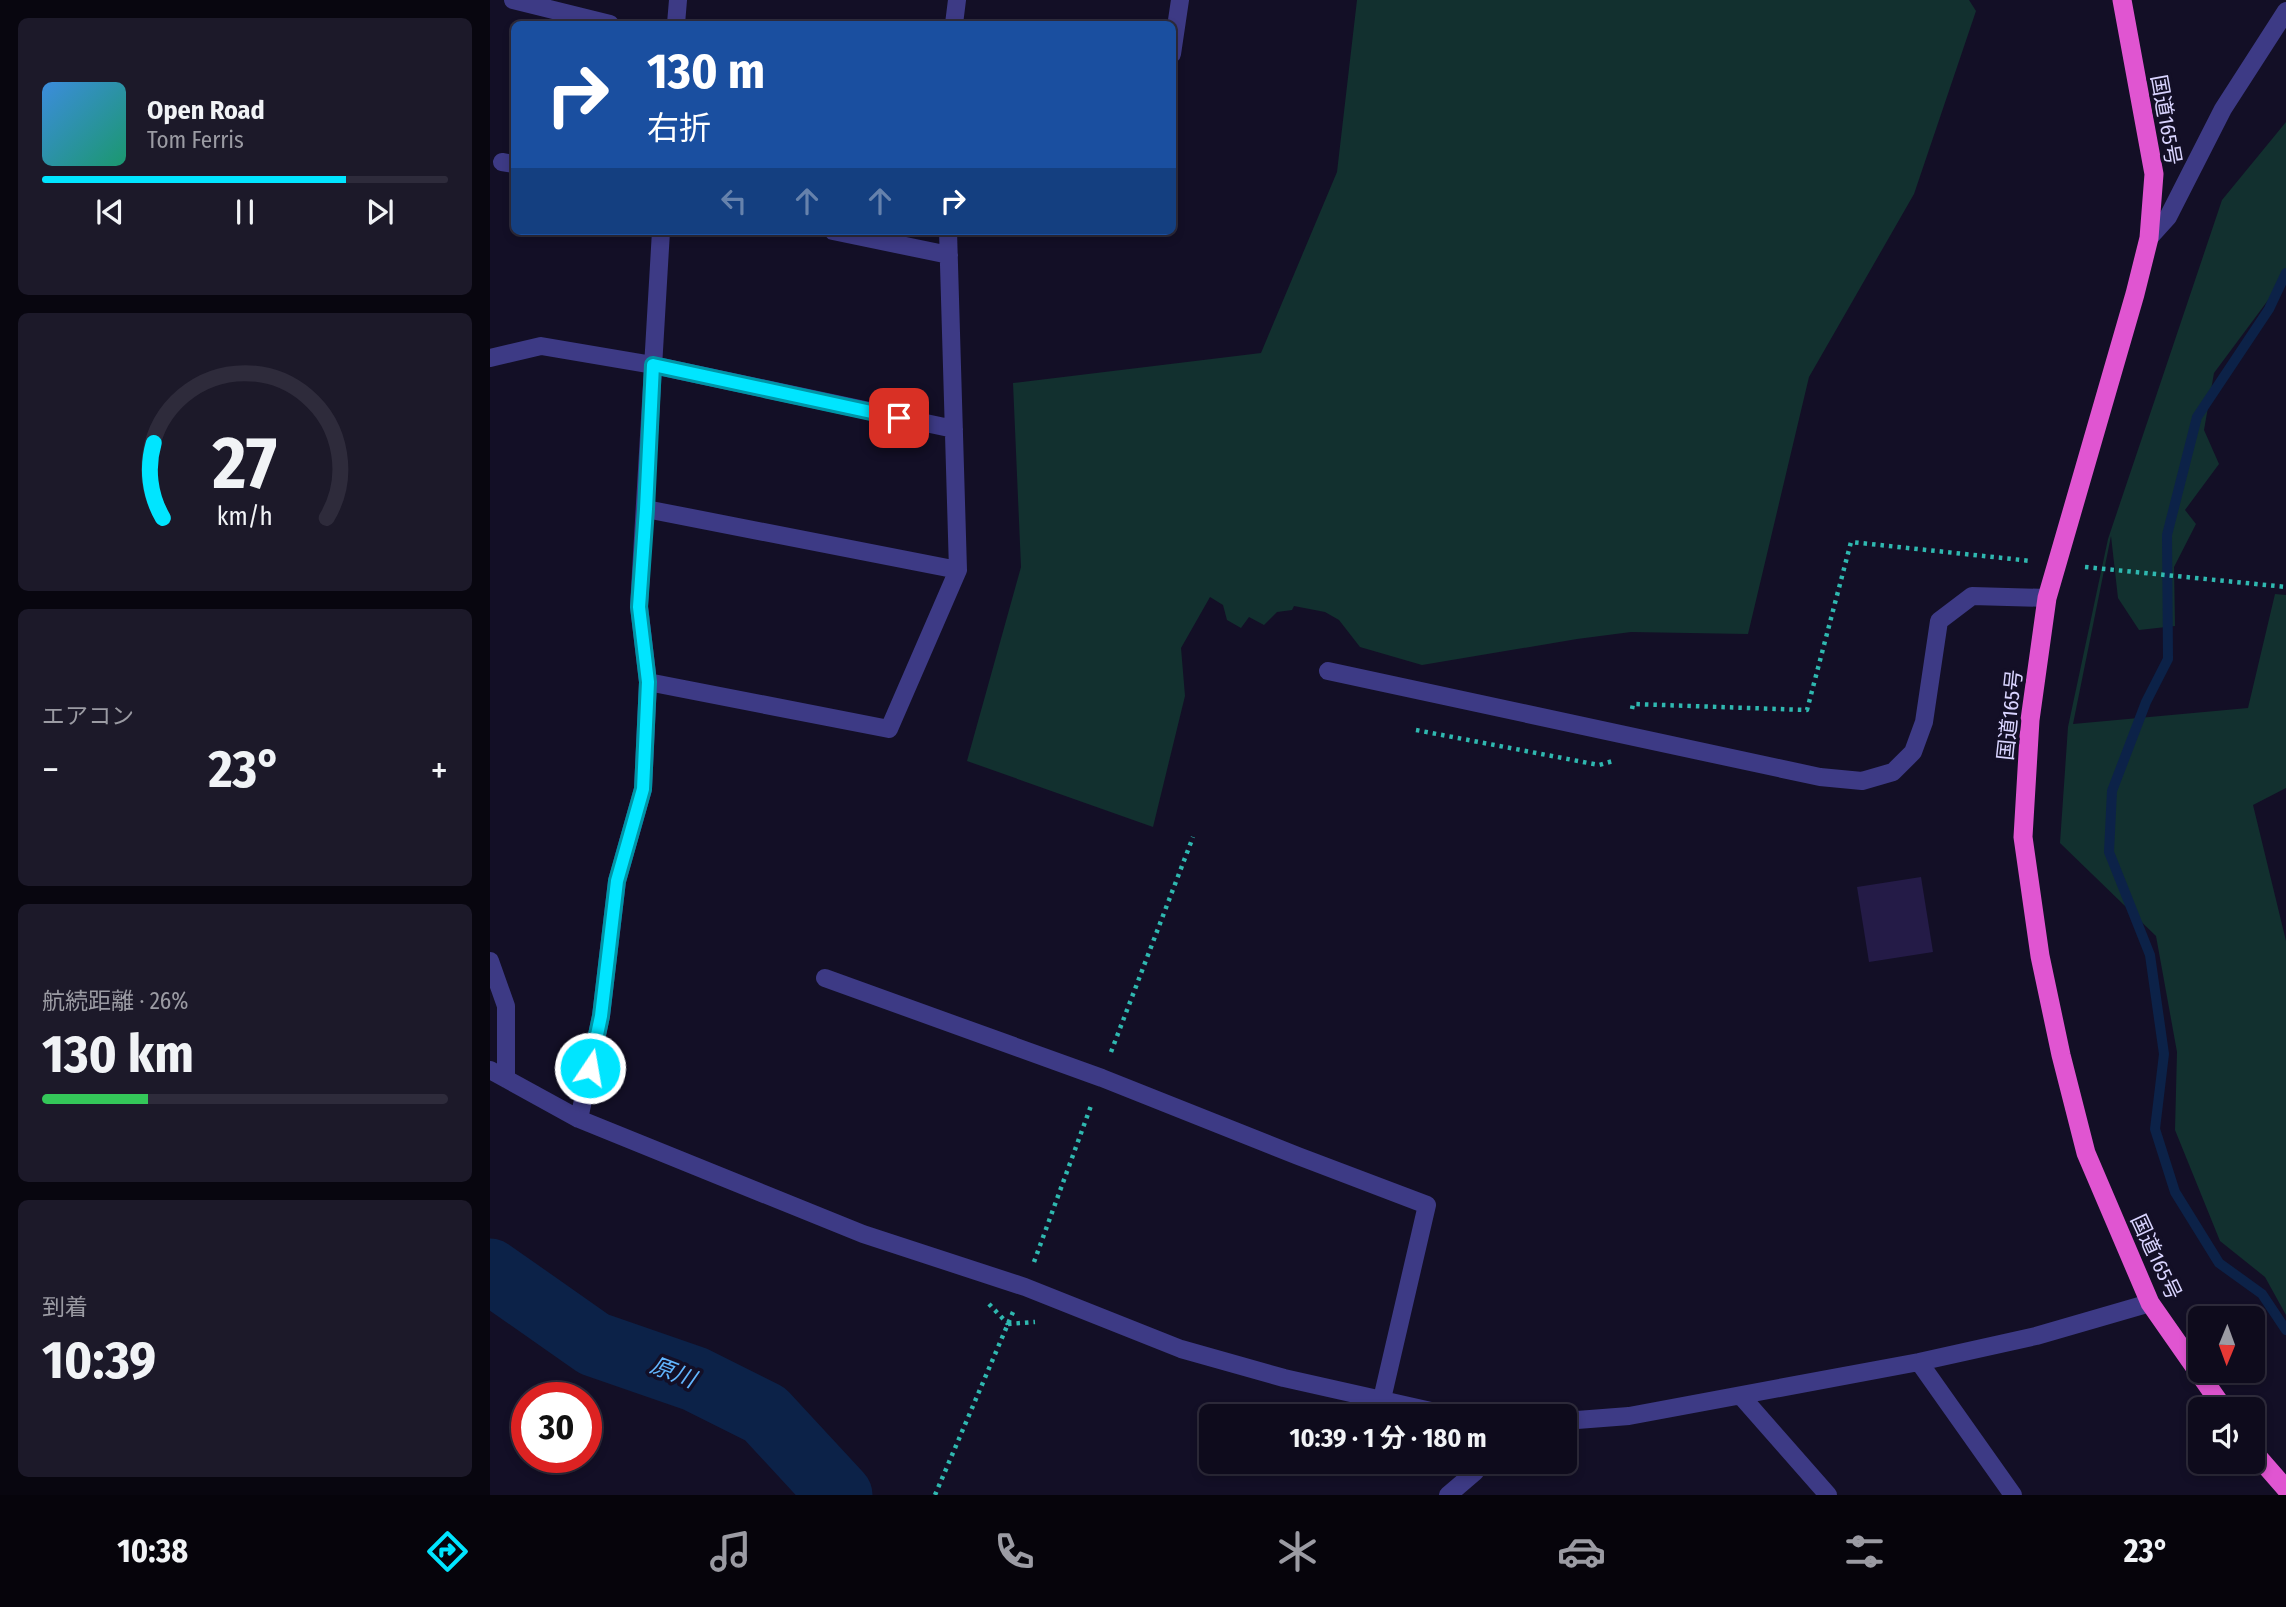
<!DOCTYPE html>
<html lang="ja">
<head>
<meta charset="utf-8">
<style>
	:root { --surface:#0e0b1c; --page:#1c1929; --text:#f1f3f6; --muted:#9b9ba3; --line:#2e2b3b; --accent:#00e5ff }
	body { margin:0; font-family:"Fira Sans Condensed","Noto Sans JP",sans-serif; background:var(--page); color:var(--text); height:100vh; display:flex; flex-direction:column; font-size:26px; white-space:nowrap }
	* { box-sizing:border-box; margin:0 }
	p { font-size:23px; color:var(--muted) }
	.icon { flex:none; width:38px; height:38px; fill:none; stroke:currentColor; stroke-width:2; stroke-linecap:round; stroke-linejoin:round }
	.map { position:relative; flex:1; overflow:hidden }
	.drawer { display:flex; flex-direction:column; gap:18px; padding:18px; background:#08060f; width:490px }
	.drawer>* { flex:none }
	.top-card { position:absolute; left:21px; top:21px; width:665px; height:214px; border-radius:10px; box-shadow:0 4px 10px #0003,0 0 0 2px var(--line); background:#1a4fa0; color:#fff; overflow:hidden }
	.needle { width:46px; rotate:181deg }
	.buttons { position:absolute; left:1698px; top:1306px; display:grid; gap:14px }
	.buttons a { display:grid; place-items:center; width:77px; height:77px; border-radius:10px; background:var(--surface); box-shadow:0 4px 10px #0003,0 0 0 2px var(--line); font-size:35px }
	.speed { position:absolute; left:21px; top:1382px; display:flex; gap:14px; font-size:35px; font-weight:700; text-align:center }
	.speed>* { display:grid; place-content:center; width:91px; height:91px; border-radius:50%; background:var(--surface); box-shadow:0 4px 10px #0003,0 0 0 2px var(--line); line-height:1 }
	.speed .limit { border:10px solid #d22; background:#fff; color:#111 }
	.pin { position:absolute; display:grid; place-items:center; width:60px; height:60px; color:#fff; margin:-30px; border-radius:14px; box-shadow:0 4px 10px #0006 }
	.me { position:absolute; width:77px; margin:-38px; rotate:12deg; stroke-linejoin:round; filter:drop-shadow(0 0 5px #0008) }
	.turn { display:flex; align-items:center; gap:24px; height:147px; padding:0 21px; font-size:32px }
	.turn .icon { width:91px; height:91px; stroke-width:2.5 }
	.turn b { display:block; font-size:49px; line-height:60px }
	.lanes { display:flex; align-items:center; height:66px; padding:0 21px; background:#0003; justify-content:center; gap:35px; direction:ltr }
	.lanes .off { opacity:.35 }
	.big { font-size:52px; font-weight:700; line-height:1.1 }
	.drawer .card { flex:1; display:flex; flex-direction:column; justify-content:center; gap:10px; min-width:0; padding:0 24px; border-radius:10px; background:var(--page) }
	.drawer .dial { align-items:center; gap:0 }
	.dial svg { height:182px; overflow:visible; fill:none; stroke:var(--line); stroke-width:7; stroke-linecap:round; text-anchor:middle }
	.dial text { fill:var(--text); stroke:none }
	.song { display:flex; align-items:center; gap:21px }
	.cover { width:84px; height:84px; border-radius:10px; background:linear-gradient(135deg,hsl(210 70% 55%),hsl(160 70% 35%)) }
	.played { height:7px; border-radius:4px; background:linear-gradient(90deg,var(--accent) 75%,var(--line) 75%) }
	.keys { display:flex; justify-content:space-around; direction:ltr }
	.heat { display:flex; justify-content:space-between; align-items:center; font-size:38px; direction:ltr }
	.charge { height:10px; border-radius:5px; background:linear-gradient(90deg,#34c759 26%,var(--line) 0) }
	.trip { position:absolute; left:709px; top:1404px; width:378px; height:70px; border-radius:10px; background:var(--surface); box-shadow:0 4px 10px #0003,0 0 0 2px var(--line); font-weight:700; line-height:70px; text-align:center }
	.dock { display:flex; height:112px; justify-content:space-around; align-items:center; background:#06040b; color:var(--muted) }
	.dock .icon { width:49px; height:49px }
	.dock .on { color:var(--accent) }
	.dock b { font-size:32px; color:var(--text) }
	main { display:flex; flex:1; min-height:0 }
	.map>svg:first-child { display:block }
	.green { fill:#12302f }
	.lines { fill:none; stroke-linecap:round; stroke-linejoin:round }
	.stream { stroke:#0c2248; stroke-width:10 }
	.river { stroke:#0c2248; stroke-width:65 }
	.building { fill:#241b47 }
	.path { stroke:#2fb8b0; stroke-width:4.5; stroke-dasharray:3.5 5; stroke-linecap:butt }
	.service { stroke:#3d3a85; stroke-width:18 }
	.minor { stroke:#3d3a85; stroke-width:18 }
	.trunk { stroke:#e055d1; stroke-width:19 }
	.route-casing { stroke:#0095a6; stroke-width:18 }
	.route { stroke:#00e5ff; stroke-width:12 }
	.labels { text-anchor:middle; stroke-width:7; stroke-linejoin:round; paint-order:stroke }
	.street-label { font-size:21px; fill:#d9d4ff; stroke:#130f26 }
	.water-label { font-size:23px; font-style:italic; fill:#62b6ff; stroke:#130f26 }
</style>
</head>
<body>
<main>
<section class="drawer">
<div class="card">
<div class="song"><i class="cover"></i><div><b>Open Road</b><p>Tom Ferris</p></div></div>
<div class="played"></div>
<div class="keys"><svg class="icon" aria-label="previous" viewBox="0 0 24 24"><path d="M18 5L8 12l10 7zM5 5v14"/></svg><svg class="icon" aria-label="pause" viewBox="0 0 24 24"><path d="M8 5v14M16 5v14"/></svg><svg class="icon" aria-label="next" viewBox="0 0 24 24"><path d="M6 5l10 7-10 7zM19 5v14"/></svg></div>
</div>
<div class="card dial"><svg viewBox="0 0 100 80">
<path d="M14 69A42 42 0 1 1 86 69"/>
<path d="M14 69A42 42 0 0 1 10 36" stroke="#00e5ff"/>
<text x="50" y="56" font-size="32" font-weight="700">27</text>
<text x="50" y="72" font-size="11">km/h</text>
</svg></div>
<div class="card"><p>エアコン</p>
<div class="heat"><a>−</a><b class="big">23°</b><a>+</a></div>
</div>
<div class="card"><p>航続距離 · 26%</p><b class="big">130 km</b><div class="charge"></div></div>
<div class="card"><p>到着</p><b class="big">10:39</b></div>
</section>
<div class="map">
<svg width="1796" height="1495" viewBox="0 0 1796 1495">
	<rect width="100%" height="100%" fill="#130f26"/>
	<path class="green" d="M867,0H1479L1486,11L1424,194L1319,377L1258,634L1141,632L1087,639L932,665L870,647L849,620L835,612L804,606L802,610L787,612L774,625L759,617L751,628L737,620L733,605L720,597L691,648L695,696L663,827L477,761L531,567L523,383L771,353L847,172Z
		M1796,122V276L1724,373L1714,430L1729,464L1695,510L1706,524L1684,567L1685,626L1649,630L1628,598L1621,536L1583,724L1758,708L1785,594L1796,595V788L1763,805L1796,941V1315L1775,1277L1730,1241L1685,1130L1687,1052L1666,936L1570,843L1578,727L1618,539L1732,200Z"/>
	<g class="lines">
		<path class="stream" d="M1796,273L1779,309L1707,417L1677,535L1678,659L1656,702L1622,791L1619,852L1660,955L1674,1054L1665,1129L1685,1192L1729,1263L1772,1294L1796,1330"/>
		<path class="river" d="M0,1271L104,1344L205,1379L275,1414L350,1495"/>
	</g>
	<path class="building" d="M1431,877L1443,952L1379,962L1367,887Z"/>
	<g class="lines">
		<path class="path" d="M1595,567L1796,587
			M1142,709L1143,704L1317,710L1361,542L1541,561
			M926,730L1109,765L1123,761
			M621,1052L703,837
			M544,1262L602,1103
			M499,1304L518,1324
			M518,1324L545,1322
			M445,1495L523,1312"/>
		<path class="service" d="M838,671L1330,777L1372,781L1403,772L1423,752L1434,722L1449,621L1482,596L1557,598"/>
		<path class="minor" d="M23,0L120,24
			M186,24L188,0
			M464,24L467,0
			M682,54L690,0
			M12,162L24,164
			M343,231L459,255
			M1659,238L1678,217L1733,109L1796,11
			M0,358L51,346L163,365L464,429
			M156,509L468,570
			M158,682L399,729L468,570L458,231
			M0,961L16,1006V1079
			M335,978L612,1078L808,1156L937,1205L892,1399
			M0,1070L89,1119L289,1200L373,1234L535,1287L691,1349L794,1378L950,1413L975,1416
			M89,1119L111,1016L127,881L153,789L158,682L149,606L171,231
			M1429,1362L1523,1495
			M1251,1396L1338,1495
			M1074,1421L1139,1416L1429,1362L1546,1336L1660,1303
			M958,1495L985,1472L992,1461"/>
		<path class="trunk" d="M1632,0L1664,174L1659,238L1645,294L1557,598L1540,720L1533,837L1550,956L1571,1055L1596,1153L1660,1303L1734,1409
			M1762,1450L1796,1489"/>
	</g>
	<g class="lines">
		<g class="route-casing">
			<path id="route" d="M100,1068L111,1016L127,881L153,789L158,682L149,607L156,509L163,365L409,418"/>
		</g>
		<use href="#route" class="route"/>
	</g>
	<g class="labels">
		<g class="street-label">
			<text transform="translate(1676 120) rotate(80)" y="7">国道165号</text>
			<text transform="translate(1520 715) rotate(-84)" y="7">国道165号</text>
			<text transform="translate(1666 1257) rotate(65)" y="7">国道165号</text>
		</g>
		<g class="water-label">
			<text transform="translate(183 1372) rotate(21)" y="8">原川</text>
		</g>
	</g>
</svg>
<div class="buttons">
<a><svg class="needle" viewBox="-14 -14 28 28"><path d="M0-13l5 13h-10z" fill="#e53935"/><path d="M0 13l5-13h-10z" fill="#9b9ba3"/></svg></a>
<a><svg class="icon" aria-label="sound" viewBox="0 0 24 24"><path d="M4 9h4l5-4v14l-5-4H4zM17 9q2 3 0 6"/></svg></a>
</div>
<div class="speed"><div class="limit">30</div></div>
<div class="pin" style="left:409px;top:418px;background:#d93025"><svg class="icon" aria-label="arrive" viewBox="0 0 24 24"><path d="M6 21V4h12l-3 4 3 4H6"/></svg></div>
<svg class="me" style="left:100px;top:1068px" viewBox="-20 -20 40 40"><circle r="17" fill="#00e5ff" stroke="#fff" stroke-width="3"/><path d="M0-11L8 9 0 5-8 9z" fill="#fff"/></svg>
<div class="trip">10:39 · 1 分 · 180 m</div>
<div class="top-card">
<div class="turn"><svg class="icon" aria-label="right" viewBox="0 0 24 24"><path d="M7 20v-9h11M14 6l5 5-5 5"/></svg><div><b>130 m</b>右折</div></div>
<div class="lanes"><svg class="icon off" aria-label="left" viewBox="0 0 24 24"><path d="M17 20v-9H6M10 6l-5 5 5 5"/></svg><svg class="icon off" aria-label="ahead" viewBox="0 0 24 24"><path d="M12 20V5M6 11l6-6 6 6"/></svg><svg class="icon off" aria-label="ahead" viewBox="0 0 24 24"><path d="M12 20V5M6 11l6-6 6 6"/></svg><svg class="icon" aria-label="right" viewBox="0 0 24 24"><path d="M7 20v-9h11M14 6l5 5-5 5"/></svg></div>
</div>
</div>
</main>
<nav class="dock">
<b>10:38</b>
<svg class="icon on" aria-label="directions" viewBox="0 0 24 24"><path d="M12 3l9 9-9 9-9-9zM9 14v-3h6M13 9l2 2-2 2"/></svg>
<svg class="icon" aria-label="music" viewBox="0 0 24 24"><path d="M9 18V5l10-2v13"/><circle cx="6" cy="18" r="3"/><circle cx="16" cy="16" r="3"/></svg>
<svg class="icon" aria-label="phone" viewBox="0 0 24 24"><path d="M5 4h4l2 5-3 2q2 4 5 5l2-3 5 2v4C11 20 4 13 5 4z"/></svg>
<svg class="icon" aria-label="climate" viewBox="0 0 24 24"><path d="M12 3v18M4 7l16 10M4 17L20 7"/></svg>
<svg class="icon" aria-label="car" viewBox="0 0 24 24"><path d="M5 17H2v-5l4-1 3-4h7l3 4 3 1v5h-3M9 17h6M6 11h13"/><circle cx="7" cy="17" r="2"/><circle cx="17" cy="17" r="2"/></svg>
<svg class="icon" aria-label="filters" viewBox="0 0 24 24"><path d="M4 7h16M4 17h16"/><circle cx="9" cy="7" r="2"/><circle cx="15" cy="17" r="2"/></svg>
<b>23°</b>
</nav>
</body>
</html>
